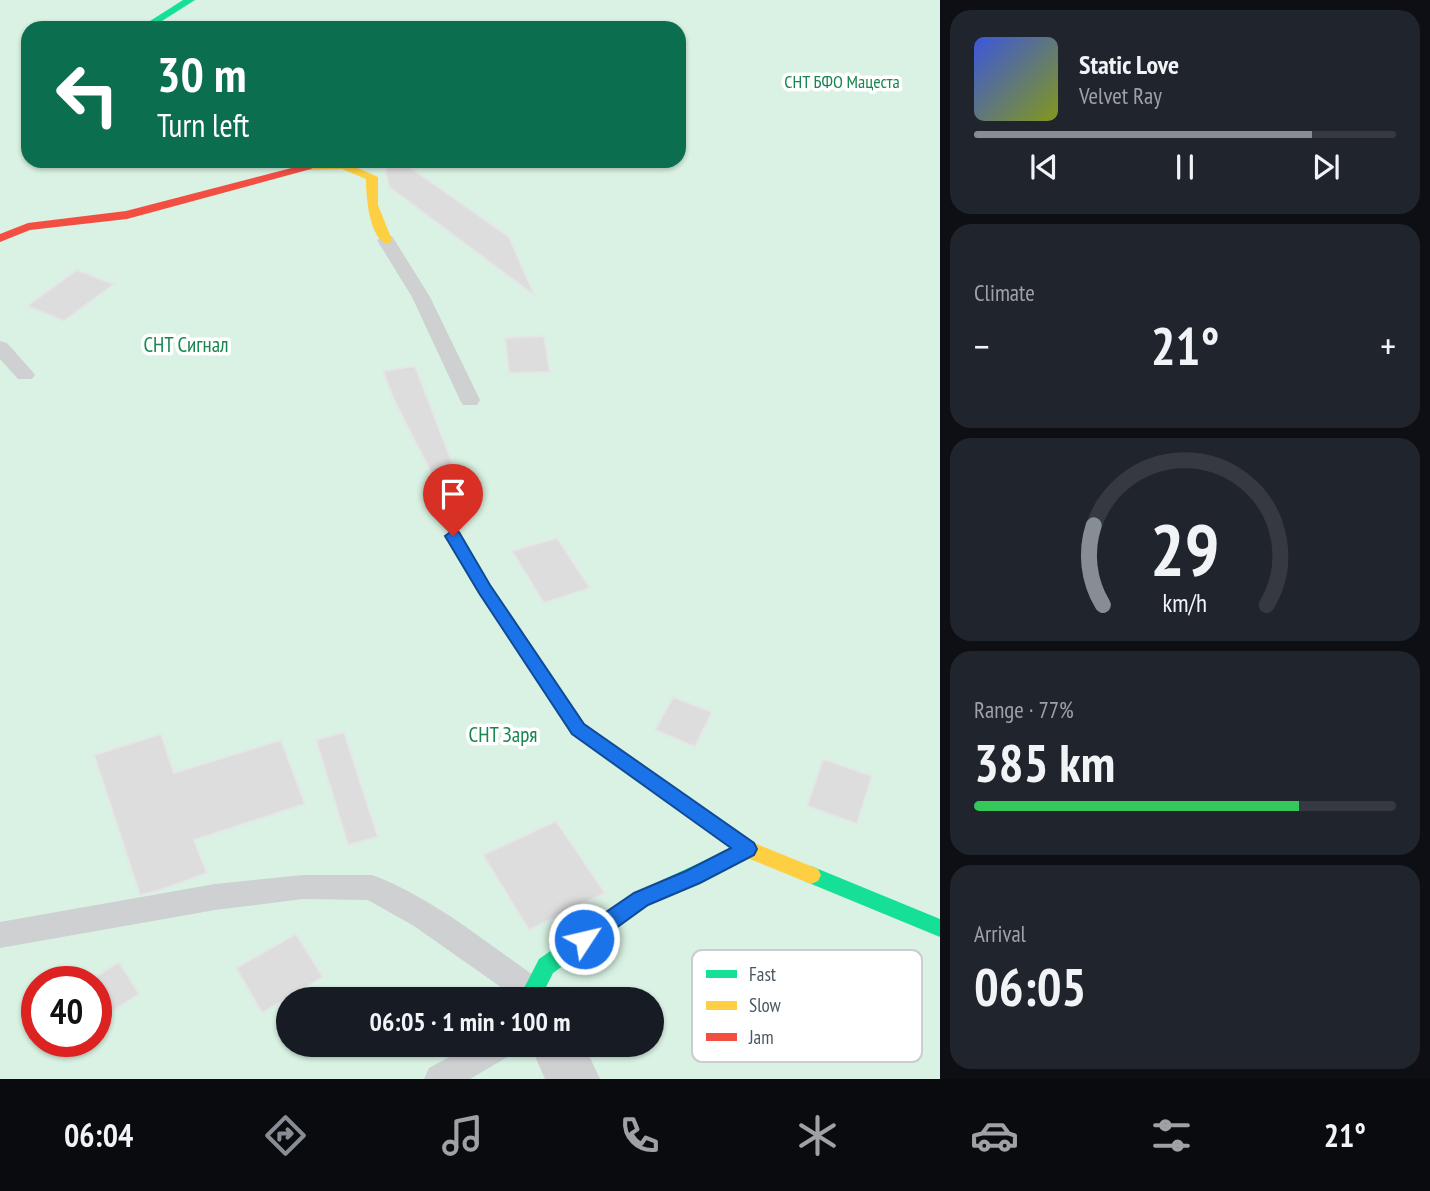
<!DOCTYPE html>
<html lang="en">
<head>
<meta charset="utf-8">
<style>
	:root { --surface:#171b24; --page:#20242c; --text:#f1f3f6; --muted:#9ea1a6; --line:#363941; --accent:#868d94 }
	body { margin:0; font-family:"PT Sans Narrow",sans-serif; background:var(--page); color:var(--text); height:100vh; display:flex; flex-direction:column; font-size:26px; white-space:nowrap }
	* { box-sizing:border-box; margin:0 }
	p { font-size:23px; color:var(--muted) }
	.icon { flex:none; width:38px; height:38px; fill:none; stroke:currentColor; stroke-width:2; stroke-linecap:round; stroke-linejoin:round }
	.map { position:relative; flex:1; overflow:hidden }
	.details { display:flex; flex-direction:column; gap:10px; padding:10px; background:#0d0f14; width:490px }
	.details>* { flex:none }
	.top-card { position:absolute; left:21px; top:21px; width:665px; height:147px; border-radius:21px; box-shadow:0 2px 5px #0004; background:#0b6e4f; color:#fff; overflow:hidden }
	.speed { position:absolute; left:21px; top:966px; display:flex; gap:14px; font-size:35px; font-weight:700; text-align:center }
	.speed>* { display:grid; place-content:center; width:91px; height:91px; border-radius:50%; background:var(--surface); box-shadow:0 2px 5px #0004; line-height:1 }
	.speed .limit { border:10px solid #d22; background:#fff; color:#111 }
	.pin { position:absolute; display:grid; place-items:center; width:60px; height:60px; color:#fff; margin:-72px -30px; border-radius:50% 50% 50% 0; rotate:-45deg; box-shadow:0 0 7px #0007 }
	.pin .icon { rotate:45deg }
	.me { position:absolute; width:77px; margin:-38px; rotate:55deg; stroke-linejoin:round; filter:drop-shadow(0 0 5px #0008) }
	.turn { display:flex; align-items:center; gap:24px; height:147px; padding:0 21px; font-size:32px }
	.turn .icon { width:91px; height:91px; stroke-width:2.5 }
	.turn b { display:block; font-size:49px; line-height:60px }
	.big { font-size:52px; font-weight:600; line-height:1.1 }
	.details .card { flex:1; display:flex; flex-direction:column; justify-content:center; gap:10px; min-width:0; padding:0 24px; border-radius:21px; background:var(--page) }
	.details .dial { align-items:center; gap:0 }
	.dial svg { height:182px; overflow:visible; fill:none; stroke:var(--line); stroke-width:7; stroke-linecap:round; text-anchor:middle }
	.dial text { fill:var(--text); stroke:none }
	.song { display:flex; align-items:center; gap:21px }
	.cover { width:84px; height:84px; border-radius:10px; background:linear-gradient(135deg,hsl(230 70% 55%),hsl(70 70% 35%)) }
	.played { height:7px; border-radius:4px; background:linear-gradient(90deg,var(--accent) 80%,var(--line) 80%) }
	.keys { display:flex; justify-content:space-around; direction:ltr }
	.heat { display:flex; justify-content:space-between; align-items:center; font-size:38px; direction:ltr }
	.charge { height:10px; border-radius:5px; background:linear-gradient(90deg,#34c759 77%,var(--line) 0) }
	.trip { position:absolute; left:276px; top:987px; width:388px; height:70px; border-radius:35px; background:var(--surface); box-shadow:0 2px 5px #0004; font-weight:600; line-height:70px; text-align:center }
	.tab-bar { display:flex; height:112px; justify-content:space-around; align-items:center; background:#090b0e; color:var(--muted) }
	.tab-bar .icon { width:49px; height:49px }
	.tab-bar .current { color:var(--accent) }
	.tab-bar b { font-size:32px; color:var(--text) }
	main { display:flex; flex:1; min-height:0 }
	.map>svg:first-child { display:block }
	.green { fill:#d9f2e3; fill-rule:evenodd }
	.building { fill:#ddddde; stroke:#e5e6e7; stroke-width:2 }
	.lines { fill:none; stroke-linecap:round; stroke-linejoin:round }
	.lane { fill:#ced0d2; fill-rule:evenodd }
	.street { fill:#ced0d2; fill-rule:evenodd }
	.fast { fill:#16e098; fill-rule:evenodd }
	.slow { fill:#ffcf43; fill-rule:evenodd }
	.jam { fill:#f24e42; fill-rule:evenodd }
	.route { fill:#1a73e8; stroke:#114b97; stroke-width:2 }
	.labels { text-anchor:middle; stroke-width:7; stroke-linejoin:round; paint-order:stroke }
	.far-park-label { font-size:18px; fill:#17864f; stroke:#fff }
	.park-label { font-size:21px; fill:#17864f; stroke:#fff }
	.key { fill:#fff; stroke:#c9ccd0; stroke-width:2 }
	.key-label { font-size:19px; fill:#4a5661 }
</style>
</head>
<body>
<main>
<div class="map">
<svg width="940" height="1079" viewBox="0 0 940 1079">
	<rect width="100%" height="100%" fill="#f4f4f4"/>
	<path class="green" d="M0,0H940V1079H0ZM28,28H679V161H28ZM37,982H96V1041H37ZM289,999H653V1045H289Z"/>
	<path class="building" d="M392,161H401L509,237L535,296L389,187L385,171Z
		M77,270L114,284L64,321L27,306Z
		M544,336L550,372L509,373L505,338Z
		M415,366L456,473L436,482L394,400L383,371Z
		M557,538L590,588L544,603L512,551Z
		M673,697L712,712L695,747L655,730Z
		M344,732L378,837L348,845L316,740Z
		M161,734L174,773L281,740L305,804L194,840L207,873L158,891L140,895L94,755Z
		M823,759L872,776L857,824L807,806Z
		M556,821L605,893L529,930L483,855Z
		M296,934L323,977L262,1013L236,968Z
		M119,962L139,994L113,1011L92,979Z"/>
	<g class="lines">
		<path class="lane" d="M386,235L392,236L430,297L480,400L477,405H463L460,400L412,297L377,240Z
			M0,341L7,343L32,371L35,375L32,379H18L0,359Z
			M303,875H372C434,898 489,945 543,982L547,992L544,999H518L414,926L368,900L303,899L215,910L0,948V922L215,884Z
			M471,1045H515L511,1055L470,1079H424L429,1068Z"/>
		<path class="street" d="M530,1045H584L600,1079H545Z"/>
		<path class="fast" d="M183,0H195L151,28H139Z
			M747,841L754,843L757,849L754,855L648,905L553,973L543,993V999H523L522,992L539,959L634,893Z
			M811,866L940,919V937L804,881L801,875L804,869Z"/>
		<path class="slow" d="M344,162L378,177V205L392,240L390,243L386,244C369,236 366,196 366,179L342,169L307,170L301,167L307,164Z
			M453,530L459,532L490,585L584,724L754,843L818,869L821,875L818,881L811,884L740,855L572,734L478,593L445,536Z"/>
		<path class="jam" d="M307,164L313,167L311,169L127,219L30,230L0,242V234L28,223L126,211Z"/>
	</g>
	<path class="route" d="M453,530L459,532L490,585L584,724L754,843L757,849L754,855L700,883L648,905L591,946L584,948L577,946L574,939L577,932L634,893L686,871L731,848L572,734L479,593L445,536Z"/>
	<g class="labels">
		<g class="far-park-label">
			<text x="842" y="88">СНТ БФО Мацеста</text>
		</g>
		<g class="park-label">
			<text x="186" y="352">СНТ Сигнал</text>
			<text x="503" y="742">СНТ Заря</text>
		</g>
	</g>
	<rect x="692" y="950" width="230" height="112" rx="10" class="key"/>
	<rect x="706" y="970" width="31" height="8" fill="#16e098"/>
	<rect x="706" y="1001" width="31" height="9" fill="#ffcf43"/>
	<rect x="706" y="1033" width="31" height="8" fill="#f24e42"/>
	<g class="key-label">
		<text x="749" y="981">Fast</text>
		<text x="749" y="1012">Slow</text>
		<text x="749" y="1044">Jam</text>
	</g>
</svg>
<div class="speed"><div class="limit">40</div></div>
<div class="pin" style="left:453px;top:536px;background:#d93025"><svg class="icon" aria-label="arrive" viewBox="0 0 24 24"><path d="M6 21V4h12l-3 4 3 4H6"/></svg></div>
<svg class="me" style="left:584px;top:939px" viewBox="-20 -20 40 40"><circle r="17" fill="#1a73e8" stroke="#fff" stroke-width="3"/><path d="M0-11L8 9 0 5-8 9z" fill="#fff"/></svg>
<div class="trip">06:05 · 1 min · 100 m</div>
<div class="top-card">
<div class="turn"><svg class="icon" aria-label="left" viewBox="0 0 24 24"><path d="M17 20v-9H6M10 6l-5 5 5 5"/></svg><div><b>30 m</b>Turn left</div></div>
</div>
</div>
<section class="details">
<div class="card">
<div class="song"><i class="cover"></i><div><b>Static Love</b><p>Velvet Ray</p></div></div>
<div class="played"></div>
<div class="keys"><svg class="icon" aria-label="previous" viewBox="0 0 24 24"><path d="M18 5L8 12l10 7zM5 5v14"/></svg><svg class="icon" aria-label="pause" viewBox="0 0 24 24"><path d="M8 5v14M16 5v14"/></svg><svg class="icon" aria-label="next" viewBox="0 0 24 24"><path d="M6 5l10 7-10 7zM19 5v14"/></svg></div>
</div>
<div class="card"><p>Climate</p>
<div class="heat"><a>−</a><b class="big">21°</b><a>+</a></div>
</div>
<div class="card dial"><svg viewBox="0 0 100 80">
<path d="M14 69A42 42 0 1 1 86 69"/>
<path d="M14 69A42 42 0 0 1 10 34" stroke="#868d94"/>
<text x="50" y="56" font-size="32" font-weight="700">29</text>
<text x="50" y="72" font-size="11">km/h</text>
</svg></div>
<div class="card"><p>Range · 77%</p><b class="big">385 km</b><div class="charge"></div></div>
<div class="card"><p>Arrival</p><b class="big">06:05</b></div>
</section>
</main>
<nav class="tab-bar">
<b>06:04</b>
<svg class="icon current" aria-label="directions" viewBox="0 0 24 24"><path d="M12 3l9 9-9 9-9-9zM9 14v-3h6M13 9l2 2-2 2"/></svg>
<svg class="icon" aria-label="music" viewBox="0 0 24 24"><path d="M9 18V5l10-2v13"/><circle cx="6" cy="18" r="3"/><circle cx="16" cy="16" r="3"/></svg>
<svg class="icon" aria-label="phone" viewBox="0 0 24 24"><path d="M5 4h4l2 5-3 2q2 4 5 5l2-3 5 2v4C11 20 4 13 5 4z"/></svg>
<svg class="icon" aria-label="climate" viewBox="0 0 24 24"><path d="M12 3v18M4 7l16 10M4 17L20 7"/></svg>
<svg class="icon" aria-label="car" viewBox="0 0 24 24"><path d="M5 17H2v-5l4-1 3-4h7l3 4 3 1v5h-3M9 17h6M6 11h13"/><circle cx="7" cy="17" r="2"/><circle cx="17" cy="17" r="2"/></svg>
<svg class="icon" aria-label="filters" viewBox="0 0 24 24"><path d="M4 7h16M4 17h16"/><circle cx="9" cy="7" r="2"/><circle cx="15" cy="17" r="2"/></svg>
<b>21°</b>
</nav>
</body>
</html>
